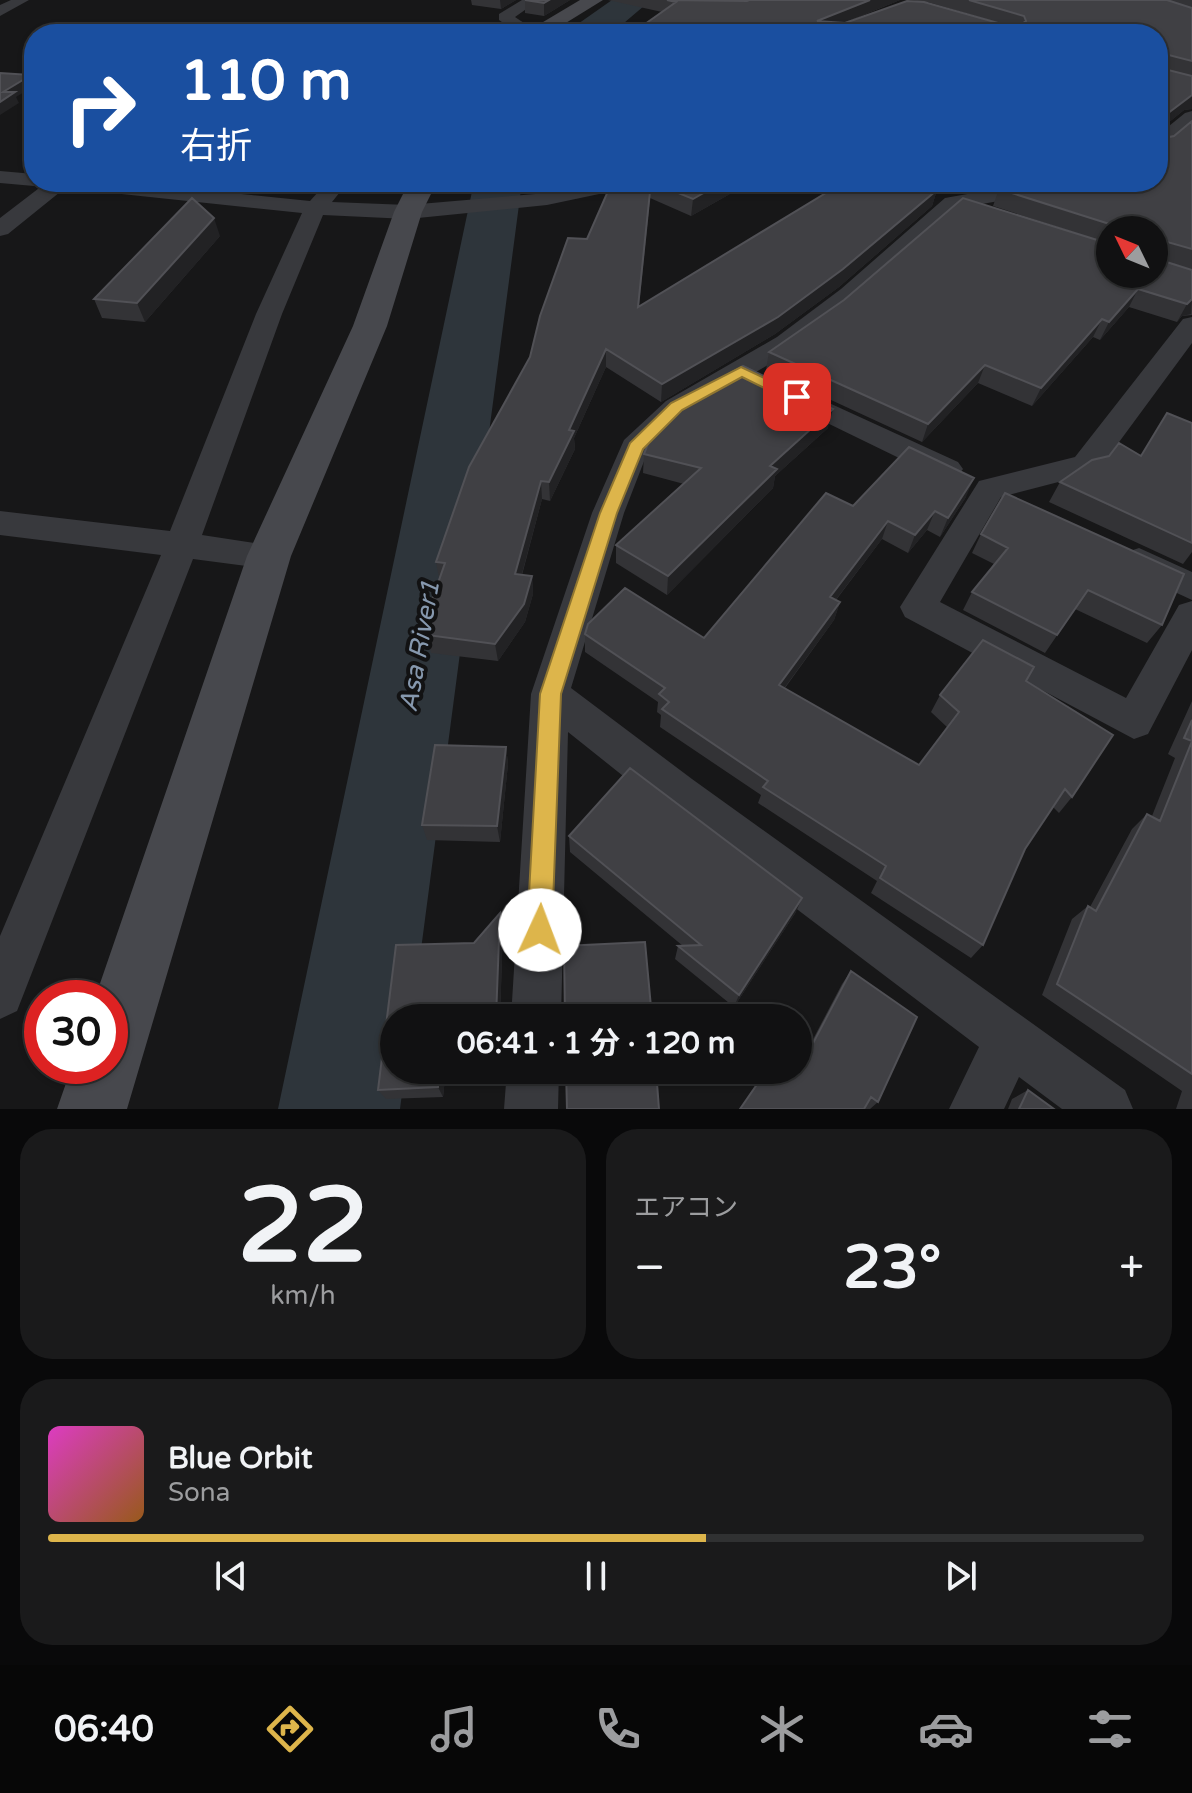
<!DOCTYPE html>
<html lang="ja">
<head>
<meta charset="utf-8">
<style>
	:root { --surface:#111112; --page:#1a1a1b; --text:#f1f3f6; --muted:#9c9d9f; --line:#303132; --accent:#ddb54b }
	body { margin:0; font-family:"Varela Round","Noto Sans JP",sans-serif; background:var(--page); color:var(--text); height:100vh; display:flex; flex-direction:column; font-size:30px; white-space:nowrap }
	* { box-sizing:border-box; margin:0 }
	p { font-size:26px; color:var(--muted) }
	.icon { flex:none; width:44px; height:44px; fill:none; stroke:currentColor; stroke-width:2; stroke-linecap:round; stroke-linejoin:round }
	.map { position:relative; height:1109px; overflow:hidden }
	.side { display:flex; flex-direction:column; gap:20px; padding:20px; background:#09090a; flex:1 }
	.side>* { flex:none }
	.guide { position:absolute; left:24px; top:24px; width:1144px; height:168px; border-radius:32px; box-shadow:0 2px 6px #0004,0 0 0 2px var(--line); background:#1a4fa0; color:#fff; overflow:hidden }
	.needle { width:52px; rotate:313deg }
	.controls { position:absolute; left:1096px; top:216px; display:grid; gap:16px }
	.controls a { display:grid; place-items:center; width:72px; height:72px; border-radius:50%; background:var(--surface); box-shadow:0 2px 6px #0004,0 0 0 2px var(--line); font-size:40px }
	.speed { position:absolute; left:24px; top:980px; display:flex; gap:16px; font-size:40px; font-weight:700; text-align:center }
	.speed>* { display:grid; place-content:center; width:104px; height:104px; border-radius:50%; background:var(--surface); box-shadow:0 2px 6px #0004,0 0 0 2px var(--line); line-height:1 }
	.speed .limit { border:12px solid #d22; background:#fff; color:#111 }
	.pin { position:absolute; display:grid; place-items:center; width:68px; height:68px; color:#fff; margin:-34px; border-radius:16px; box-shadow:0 4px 12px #0006 }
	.me { position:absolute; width:88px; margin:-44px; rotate:2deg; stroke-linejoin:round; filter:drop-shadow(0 0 6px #0008) }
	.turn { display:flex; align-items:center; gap:28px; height:168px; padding:0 24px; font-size:36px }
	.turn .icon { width:104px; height:104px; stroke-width:2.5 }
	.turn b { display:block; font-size:56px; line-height:68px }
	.big { font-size:60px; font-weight:700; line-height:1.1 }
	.side .widget { flex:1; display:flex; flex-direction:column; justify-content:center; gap:12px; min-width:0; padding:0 28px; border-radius:32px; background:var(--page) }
	.side .dial { align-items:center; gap:0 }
	.dial b { font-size:104px; line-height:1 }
	.song { display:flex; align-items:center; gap:24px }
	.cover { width:96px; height:96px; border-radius:12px; background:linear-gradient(135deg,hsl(310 70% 55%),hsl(30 70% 35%)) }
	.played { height:8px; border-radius:4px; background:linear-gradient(90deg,var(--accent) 60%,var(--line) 60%) }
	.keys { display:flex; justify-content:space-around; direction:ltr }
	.heat { display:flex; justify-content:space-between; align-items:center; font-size:44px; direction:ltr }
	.side .tiles { flex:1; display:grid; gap:20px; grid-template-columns:1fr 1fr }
	.widget:last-child { grid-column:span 2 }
	.trip { position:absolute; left:380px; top:1004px; width:432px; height:80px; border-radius:40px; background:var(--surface); box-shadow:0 2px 6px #0004,0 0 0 2px var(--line); font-weight:700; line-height:80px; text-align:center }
	.tab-bar { display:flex; height:128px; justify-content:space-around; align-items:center; background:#070707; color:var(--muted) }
	.tab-bar .icon { width:56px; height:56px }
	.tab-bar .on { color:var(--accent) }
	.tab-bar b { font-size:36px; color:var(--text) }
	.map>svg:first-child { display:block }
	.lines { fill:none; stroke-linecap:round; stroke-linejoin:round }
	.river { fill:#2e353b; fill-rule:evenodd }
	.street { fill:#38393d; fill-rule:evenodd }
	.secondary { fill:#47484d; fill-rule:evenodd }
	.wall { fill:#333336; fill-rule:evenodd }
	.shaded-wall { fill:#222224 }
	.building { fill:#404044; stroke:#515156; stroke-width:2 }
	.route { fill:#ddb54b; stroke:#907631; stroke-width:2 }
	.labels { text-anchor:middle; stroke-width:8; stroke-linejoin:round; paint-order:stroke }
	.water-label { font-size:26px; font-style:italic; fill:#8698ae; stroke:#121213 }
</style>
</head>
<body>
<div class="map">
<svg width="1192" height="1109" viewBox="0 0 1192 1109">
	<rect width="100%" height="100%" fill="#171718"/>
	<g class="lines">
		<path class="river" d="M612,0H651L611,34H570L575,26Z
			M474,182H522L412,1018H394V1070H405L400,1109H278Z"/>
		<path class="street" d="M11,0H29L0,16V5Z
			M522,0H539L515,17L524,23V29L516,34H497L508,26L499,20V14Z
			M1192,111V127L1165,149L1158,151V135L1185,113Z
			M0,171L34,174V182H43L34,186L0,183Z
			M47,182H126L310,201L327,182H348L332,202L408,205L547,193L599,182H640L637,186L547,205L408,219L323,215L282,314L202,535L281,547L286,556L281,565L269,569L193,559L17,1011L0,1019V936L161,555L0,535V511L170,531L256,314L302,213L65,188L8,234L0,236V218Z
			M1035,182H1081L1071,188L960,208L859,299L795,349L686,413L648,451L624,513L571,688L692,779L1125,1090L1133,1109H1062L1019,1077L1004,1109H949L979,1047L662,807L568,732L561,1018H511L531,694L592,513L624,440L666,401L777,337L841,289L945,198Z
			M1192,317V343L1097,472L1001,497L940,602L1126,698L1179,605L1192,601V650L1148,734L1134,739L905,617L900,607L979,481L1075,457L1183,319Z
			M792,386L958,462L963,469L958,476L947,480L936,476L782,401L778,395L782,389Z
			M1139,548L1192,572V600L1127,570L1122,561L1127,552Z
			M507,1070H559L558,1109H504Z"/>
		<path class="secondary" d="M580,0H603L548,34H523Z
			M409,182H437L422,212L387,326L291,556L127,1109H57L72,1066H110V998H95L247,556L353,326L394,212Z"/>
	</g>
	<path class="wall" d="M471,0H516L501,9L472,5Z
		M525,0H570L544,16L525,13Z
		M608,0H739L737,1H747L749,0H900L844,23L924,2L910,0H1192V109L1184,110L1163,127L1164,138L1174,136L1192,121V315L1182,316L1177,322L1129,307L1100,340L1093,337L1032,406L978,383L922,442L766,370L769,352L1110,274L1154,230H1110V244L993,206L999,189L1158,182V34H631L662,12ZM924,2H928L999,23Z
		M612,182H751L691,216L650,198L639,306L937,190L932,206L839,287L775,334L661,402L606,367L574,438L575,449L550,501L542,499L522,575L532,576L533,594L525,622L498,661L431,653L427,635L430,628L427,614L439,578L436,562L530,357L587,239Z
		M922,182H1018L955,193Z
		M220,236L145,322L102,318L94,299Z
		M1192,423V552L1183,564L1049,502L1060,482L1141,456Z
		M828,428L775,476L773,488L667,595L616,563V545L684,484L643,473L644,454Z
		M966,497L940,537L927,530L908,553L882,539L836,600L840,602L834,620L785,688L919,765L948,728L931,712L940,695L1026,681L1072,797L1059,813L1053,807L1025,849L983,945L971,958L871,893L877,881L758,803L761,795L660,727L661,715L657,712L658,702L585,652V634L704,638L853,506Z
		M981,534L1162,625L1147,643L1075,609L1045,653L963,610L972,592L994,564L972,553Z
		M1192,701V1109H1176L1182,1091L1042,995L1072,919L1088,906L1090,907L1132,829L1147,814L1152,816L1175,758L1168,754Z
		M506,747L508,764L500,842L427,840L422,825Z
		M569,836L796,912L734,1007L675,959L678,946H683L570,852Z
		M500,913L503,927L500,1018H394V1070H446L443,1097L386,1099L378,1090L396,945L474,943Z
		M851,971L878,1102L870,1109H740L800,1064L842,984Z
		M1028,1090L1054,1109H1008L1012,1099Z"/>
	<path class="shaded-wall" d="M500,0H516L501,9Z
		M549,0H570L544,16V3Z
		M870,0H900L816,34L817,21Z
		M31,75L34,86L16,97L19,103L0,115V102L3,92Z
		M1192,95V109L1184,110L1158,131L1163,117Z
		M651,182L650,198L637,325L638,307Z
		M723,182H751L691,216L693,199Z
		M959,182H1018L955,193Z
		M937,190L932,206L839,287L775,334L661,402L662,384Z
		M214,218L220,236L145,322L137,303Z
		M1138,289L1129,307L1100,340L1109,322Z
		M1192,299L1191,314L1182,316L1177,322L1187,304Z
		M1102,319L1093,337L1032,406L1041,388Z
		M606,349V367L574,438L575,449L550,501L549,482L569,430Z
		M985,365L978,383L922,442L928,424Z
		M833,409L828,428L775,476L773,488L667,595L668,576L770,466Z
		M974,478L966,497L940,537L948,518Z
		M541,481L542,499L517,592L515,574Z
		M935,511L927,530L908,553L915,535Z
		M888,521L882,539L824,615L830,597Z
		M532,576L533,594L525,622L498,661L495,644Z
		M840,602L834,620L774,702L779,685Z
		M506,747L508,764L500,842L497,826Z
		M802,898L796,912L734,1007L739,995Z
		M500,913L503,927L500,1018H496Z
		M439,1070H446L443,1097L438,1087Z"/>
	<path class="building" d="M525,0H549L544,3Z
		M667,0L747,1L749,0H870L817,21L845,23L907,1L924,2L998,23H1023L1026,21L1024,16L969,0H1167L1192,8V61L1165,54L1161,57L1164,69L1192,76V95L1163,117L1164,138L1174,136L1192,121V249L1164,241L1160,244V254H1155L1154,258L1192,270V299L1187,304L1138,289L1109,322L1102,319L1041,388L985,365L928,424L769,352L844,300L963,198L1110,244V274H1154V230H1119V227L999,189L1038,182H1158V34H631L676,2Z
		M0,73L31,75L3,92H15L0,102Z
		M612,182H651L638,307L844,182H915L937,190L843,269L778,317L662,384L606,349L569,430L574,431L549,482L541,481L515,574L532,576L524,604L495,644L427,635L434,618L427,614L445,563L436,562L469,467L530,357L540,316L568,238L587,239Z
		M651,182H723L693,199Z
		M192,198L214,218L137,303L94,299Z
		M743,366L833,409L770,466L777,469L668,576L616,545L701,468L644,454L652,434L690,396Z
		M1167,413L1192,423V543L1060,482L1092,460L1109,456L1119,443L1141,456Z
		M909,447L974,478L948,518L935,511L915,535L888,521L830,597L840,602L779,685L919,765L959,712L940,695L983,640L1034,667L1026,681L1113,735L1072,797L1065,789L1025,849L983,945L880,878L886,866L763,787L768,781L662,709L669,702L659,694L665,688L585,634L588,624L625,588L704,638L826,493L853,506Z
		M1005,493L1184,574L1162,625L1088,590L1057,635L972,592L1008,548L981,534Z
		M1192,720V1074L1057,984L1088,906L1096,911L1147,814L1160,821L1192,741L1184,738Z
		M435,745L506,747L497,826L422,825Z
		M630,768L802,898L739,995L678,946L701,945L569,836Z
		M500,913L496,1018H394V1070H439L438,1087L378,1090L396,945L474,943Z
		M645,942L652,1018H565L564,946Z
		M851,971L917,1017L878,1102L871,1097L864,1109H740L767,1070H798V1063L801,1066Z
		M566,1070H656L659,1109H567Z
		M1028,1090L1054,1109H1019Z"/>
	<path class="route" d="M741,367L804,397L802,401H791L742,377L682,410L643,449L617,513L561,694L552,930L549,939L540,942L531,939L527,930L540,694L600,513L630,443L671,403Z"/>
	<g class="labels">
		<g class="water-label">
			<text transform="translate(419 646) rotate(-80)" y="9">Asa River1</text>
		</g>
	</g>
</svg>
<div class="controls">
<a><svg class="needle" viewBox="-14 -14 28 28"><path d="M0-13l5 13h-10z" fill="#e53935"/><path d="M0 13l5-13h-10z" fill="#9c9d9f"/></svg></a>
</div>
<div class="speed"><div class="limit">30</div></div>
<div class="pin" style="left:797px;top:397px;background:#d93025"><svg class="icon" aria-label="arrive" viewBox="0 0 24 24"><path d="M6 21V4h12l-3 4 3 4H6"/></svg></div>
<svg class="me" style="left:540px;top:930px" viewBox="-20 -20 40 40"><circle r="19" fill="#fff"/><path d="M0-13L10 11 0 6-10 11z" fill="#ddb54b"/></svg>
<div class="trip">06:41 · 1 分 · 120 m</div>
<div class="guide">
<div class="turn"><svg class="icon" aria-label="right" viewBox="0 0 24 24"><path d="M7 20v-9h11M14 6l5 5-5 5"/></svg><div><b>110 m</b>右折</div></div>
</div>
</div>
<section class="side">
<div class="tiles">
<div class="widget dial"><b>22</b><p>km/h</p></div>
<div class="widget"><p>エアコン</p>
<div class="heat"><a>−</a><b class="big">23°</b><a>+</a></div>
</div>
<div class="widget">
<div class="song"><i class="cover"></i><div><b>Blue Orbit</b><p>Sona</p></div></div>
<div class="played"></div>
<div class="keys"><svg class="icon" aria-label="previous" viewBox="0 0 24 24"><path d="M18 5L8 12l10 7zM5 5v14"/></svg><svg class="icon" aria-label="pause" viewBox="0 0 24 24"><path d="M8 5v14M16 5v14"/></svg><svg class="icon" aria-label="next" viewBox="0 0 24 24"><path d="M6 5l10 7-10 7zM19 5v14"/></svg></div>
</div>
</div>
</section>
<nav class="tab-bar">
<b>06:40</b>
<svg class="icon on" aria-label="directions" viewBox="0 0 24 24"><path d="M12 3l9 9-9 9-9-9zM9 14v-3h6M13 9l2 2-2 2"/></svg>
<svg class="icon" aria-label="music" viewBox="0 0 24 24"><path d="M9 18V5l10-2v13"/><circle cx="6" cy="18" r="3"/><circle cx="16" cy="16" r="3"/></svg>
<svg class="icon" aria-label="phone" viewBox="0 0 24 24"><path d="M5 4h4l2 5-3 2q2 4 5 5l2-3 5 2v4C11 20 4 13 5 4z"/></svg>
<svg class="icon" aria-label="climate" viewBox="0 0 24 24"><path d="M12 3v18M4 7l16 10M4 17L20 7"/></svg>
<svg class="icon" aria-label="car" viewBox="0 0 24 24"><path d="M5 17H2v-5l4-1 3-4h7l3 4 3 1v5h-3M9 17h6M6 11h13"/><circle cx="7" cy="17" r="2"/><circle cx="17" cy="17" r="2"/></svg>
<svg class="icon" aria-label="filters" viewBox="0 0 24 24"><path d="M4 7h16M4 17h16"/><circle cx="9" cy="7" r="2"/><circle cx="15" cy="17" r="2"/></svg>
</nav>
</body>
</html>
